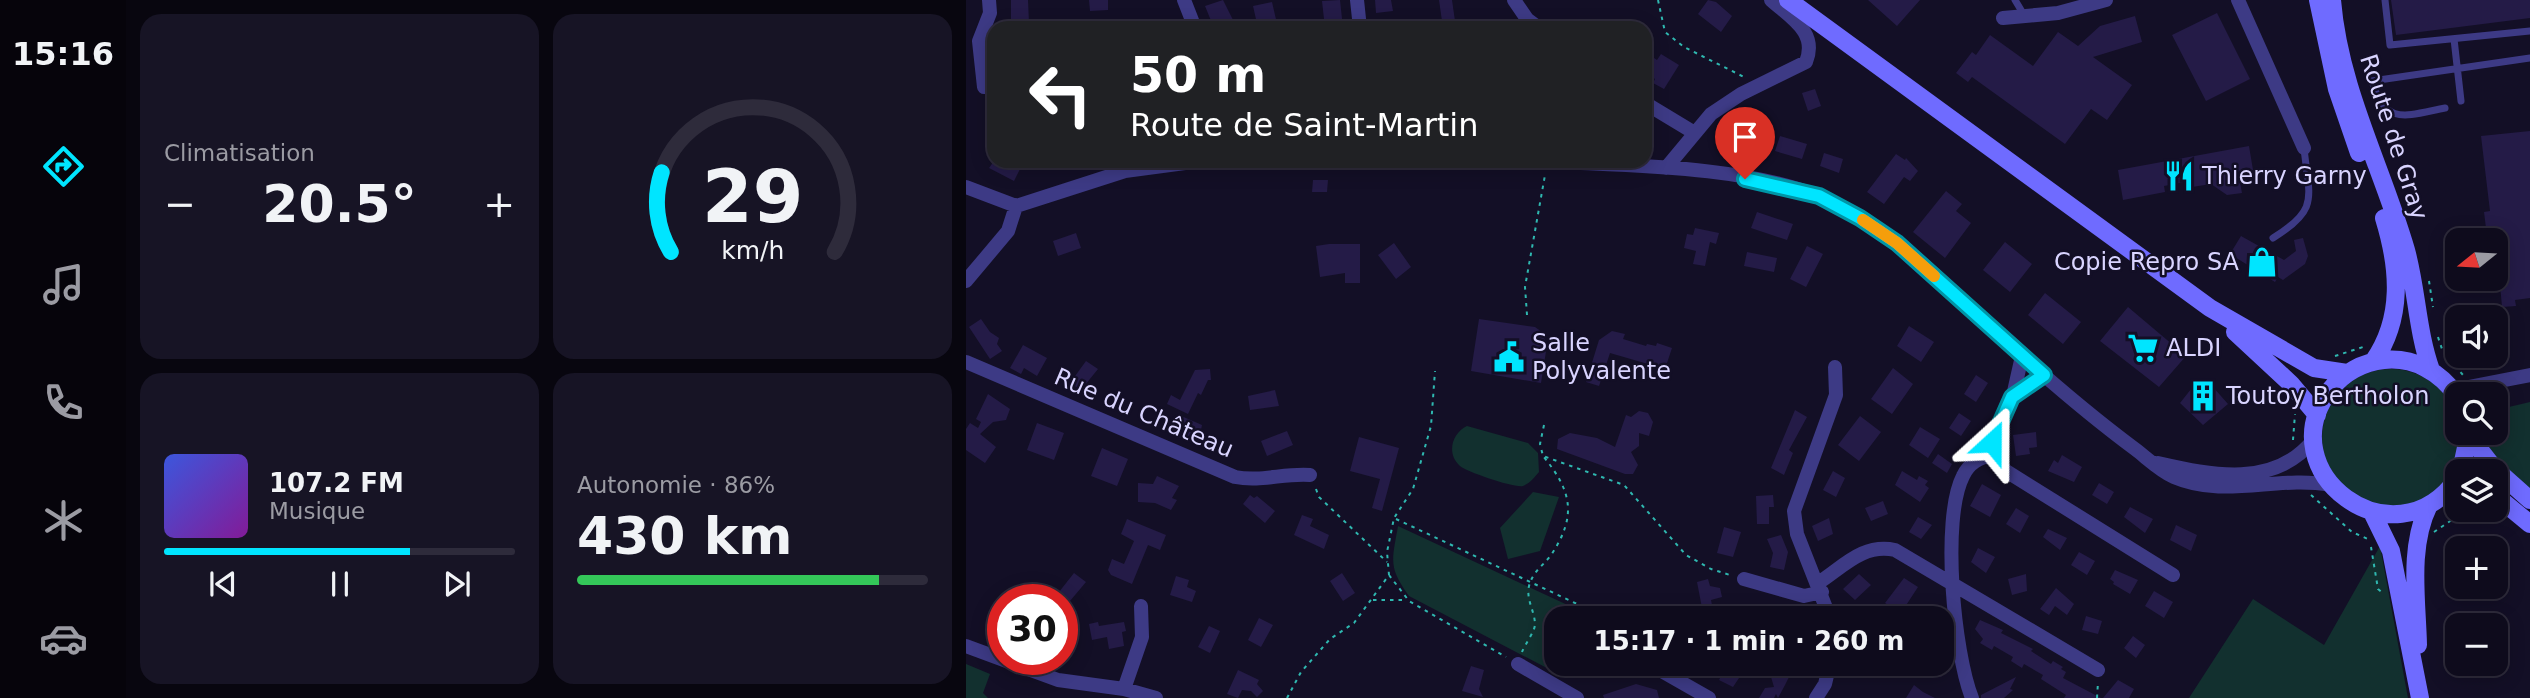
<!DOCTYPE html>
<html lang="fr">
<head>
<meta charset="utf-8">
<style>
	:root { --surface:#0e0b1c; --page:#171425; --text:#f1f3f6; --muted:#9b9ba3; --line:#2e2b3b; --accent:#00e5ff }
	body { margin:0; font-family:"DejaVu Sans",sans-serif; background:var(--page); color:var(--text); height:100vh; display:flex; flex-direction:column; font-size:26px; white-space:nowrap }
	* { box-sizing:border-box; margin:0 }
	p { font-size:23px; color:var(--muted) }
	.icon { flex:none; width:38px; height:38px; fill:none; stroke:currentColor; stroke-width:2; stroke-linecap:round; stroke-linejoin:round }
	.map { position:relative; flex:1; overflow:hidden }
	.details { display:flex; flex-direction:column; gap:14px; padding:14px; background:#08060f; width:840px }
	.details>* { flex:none }
	.hud { position:absolute; left:21px; top:21px; width:665px; height:147px; border-radius:21px; box-shadow:0 4px 18px #0003,0 0 0 2px var(--line); background:#202124; color:#fff; overflow:hidden }
	.needle { width:46px; rotate:252deg }
	.buttons { position:absolute; left:1479px; top:228px; display:grid; gap:14px }
	.buttons a { display:grid; place-items:center; width:63px; height:63px; border-radius:14px; background:var(--surface); box-shadow:0 4px 18px #0003,0 0 0 2px var(--line); font-size:35px }
	.speed { position:absolute; left:21px; top:584px; display:flex; gap:14px; font-size:35px; font-weight:700; text-align:center }
	.speed>* { display:grid; place-content:center; width:91px; height:91px; border-radius:50%; background:var(--surface); box-shadow:0 4px 18px #0003,0 0 0 2px var(--line); line-height:1 }
	.speed .limit { border:10px solid #d22; background:#fff; color:#111 }
	.pin { position:absolute; display:grid; place-items:center; width:60px; height:60px; color:#fff; margin:-72px -30px; border-radius:50% 50% 50% 0; rotate:-45deg; box-shadow:0 0 7px #0007 }
	.pin .icon { rotate:45deg }
	.me { position:absolute; width:77px; margin:-38px; rotate:24deg; stroke-linejoin:round; filter:drop-shadow(0 0 5px #0008) }
	.turn { display:flex; align-items:center; gap:24px; height:147px; padding:0 28px; font-size:32px }
	.turn .icon { width:91px; height:91px; stroke-width:2.5 }
	.turn b { display:block; font-size:49px; line-height:60px }
	.big { font-size:52px; font-weight:800; line-height:1.1 }
	.details .widget { flex:1; display:flex; flex-direction:column; justify-content:center; gap:10px; min-width:0; padding:0 24px; border-radius:21px; background:var(--page) }
	.details .dial { align-items:center; gap:0 }
	.dial svg { height:182px; overflow:visible; fill:none; stroke:var(--line); stroke-width:7; stroke-linecap:round; text-anchor:middle }
	.dial text { fill:var(--text); stroke:none }
	.song { display:flex; align-items:center; gap:21px }
	.cover { width:84px; height:84px; border-radius:10px; background:linear-gradient(135deg,hsl(230 70% 55%),hsl(290 70% 35%)) }
	.played { height:7px; border-radius:4px; background:linear-gradient(90deg,var(--accent) 70%,var(--line) 70%) }
	.keys { display:flex; justify-content:space-around; direction:ltr }
	.heat { display:flex; justify-content:space-between; align-items:center; font-size:38px; direction:ltr }
	.charge { height:10px; border-radius:5px; background:linear-gradient(90deg,#34c759 86%,var(--line) 0) }
	.details .tiles { flex:1; display:grid; gap:14px; grid-template-columns:repeat(2,1fr) }
	.trip { position:absolute; left:578px; top:606px; width:410px; height:70px; border-radius:21px; background:var(--surface); box-shadow:0 4px 18px #0003,0 0 0 2px var(--line); font-weight:800; line-height:70px; text-align:center }
	main { display:flex; flex:1; min-height:0 }
	.tabs { display:flex; flex-direction:column; width:126px; justify-content:space-around; align-items:center; background:#06040b; color:var(--muted) }
	.tabs .icon { width:49px; height:49px }
	.tabs .on { color:var(--accent) }
	.tabs b { font-size:32px; color:var(--text) }
	.map>svg:first-child { display:block }
	.green { fill:#12302f }
	.building { fill:#241b47 }
	.lines { fill:none; stroke-linecap:round; stroke-linejoin:round }
	.path { stroke:#2fb8b0; stroke-width:2; stroke-dasharray:3.5 5; stroke-linecap:butt }
	.service { stroke:#3d3a85; stroke-width:7 }
	.minor { stroke:#3d3a85; stroke-width:14 }
	.secondary { stroke:#6f6bff; stroke-width:18 }
	.route-casing { stroke:#0095a6; stroke-width:18 }
	.route { stroke:#00e5ff; stroke-width:12 }
	.slow { stroke:#f59e0b; stroke-width:12 }
	.labels { text-anchor:middle; stroke-width:5; stroke-linejoin:round; paint-order:stroke }
	.street-label { font-size:24px; fill:#d9d4ff; stroke:#130f26 }
	.poi-label { font-size:24px; fill:#d9d4ff; stroke:#130f26; text-anchor:start }
</style>
</head>
<body>
<main>
<nav class="tabs">
<b>15:16</b>
<svg class="icon on" aria-label="directions" viewBox="0 0 24 24"><path d="M12 3l9 9-9 9-9-9zM9 14v-3h6M13 9l2 2-2 2"/></svg>
<svg class="icon" aria-label="music" viewBox="0 0 24 24"><path d="M9 18V5l10-2v13"/><circle cx="6" cy="18" r="3"/><circle cx="16" cy="16" r="3"/></svg>
<svg class="icon" aria-label="phone" viewBox="0 0 24 24"><path d="M5 4h4l2 5-3 2q2 4 5 5l2-3 5 2v4C11 20 4 13 5 4z"/></svg>
<svg class="icon" aria-label="climate" viewBox="0 0 24 24"><path d="M12 3v18M4 7l16 10M4 17L20 7"/></svg>
<svg class="icon" aria-label="car" viewBox="0 0 24 24"><path d="M5 17H2v-5l4-1 3-4h7l3 4 3 1v5h-3M9 17h6M6 11h13"/><circle cx="7" cy="17" r="2"/><circle cx="17" cy="17" r="2"/></svg>
</nav>
<section class="details">
<div class="tiles">
<div class="widget"><p>Climatisation</p>
<div class="heat"><a>−</a><b class="big">20.5°</b><a>+</a></div>
</div>
<div class="widget dial"><svg viewBox="0 0 100 80">
<path d="M14 69A42 42 0 1 1 86 69"/>
<path d="M14 69A42 42 0 0 1 10 34" stroke="#00e5ff"/>
<text x="50" y="56" font-size="32" font-weight="700">29</text>
<text x="50" y="72" font-size="11">km/h</text>
</svg></div>
<div class="widget">
<div class="song"><i class="cover"></i><div><b>107.2 FM</b><p>Musique</p></div></div>
<div class="played"></div>
<div class="keys"><svg class="icon" aria-label="previous" viewBox="0 0 24 24"><path d="M18 5L8 12l10 7zM5 5v14"/></svg><svg class="icon" aria-label="pause" viewBox="0 0 24 24"><path d="M8 5v14M16 5v14"/></svg><svg class="icon" aria-label="next" viewBox="0 0 24 24"><path d="M6 5l10 7-10 7zM19 5v14"/></svg></div>
</div>
<div class="widget"><p>Autonomie · 86%</p><b class="big">430 km</b><div class="charge"></div></div>
</div>
</section>
<div class="map">
<svg width="1564" height="698" viewBox="0 0 1564 698">
	<rect width="100%" height="100%" fill="#130f26"/>
	<path class="green" d="M1356 438a69 69 0 1 1 138 0a69 69 0 1 1-138 0Z
		M1564,402V492L1524,450L1517,432H1530V410Z
		M501,426L562,443L572,453L573,472C568,478 564,483 557,486C548,488 501,472 494,466C480,454 486,433 501,426Z
		M567,492L593,497L574,551L542,559L534,528Z
		M432,526L623,615L622,618H590V663H604L598,677L443,596C422,567 426,561 432,526Z
		M1414,546L1442,698H1223L1287,599L1358,645Z
		M0,664L24,674L17,693L22,698H0Z"/>
	<path class="building" d="M45,0H62L63,23H45Z
		M123,0H142V10L124,11Z
		M257,0L267,20L248,28L239,6Z
		M374,0L377,28H359L356,1Z
		M409,0H425L427,11L410,13Z
		M473,0H486L490,28H477Z
		M742,0L750,2L766,16L755,32L732,14Z
		M902,0H954L931,26Z
		M1425,0H1564V18L1430,35Z
		M306,2L312,28H292L287,6Z
		M1251,13L1284,79L1240,101L1206,35Z
		M1169,16L1176,42L1127,57L1166,85L1141,120L1125,109L1099,144L1006,77L1002,82L990,73L1006,52L1010,55L1024,35L1067,66L1092,32L1112,46L1134,26Z
		M695,54L713,65L698,89L687,83L689,79L680,72L688,58L691,60Z
		M849,89L855,106L842,111L836,93Z
		M790,126L791,141H782V151H768L767,127Z
		M1564,131V298L1549,300L1550,306L1536,307L1530,240L1526,228H1520L1518,212L1524,211L1515,136Z
		M814,136L841,144L836,159L809,151Z
		M1283,146L1287,170L1272,172L1276,193L1261,195L1245,184L1226,187L1224,181L1198,186L1199,192L1157,200L1152,170Z
		M858,153L877,159L873,173L854,166Z
		M930,154L939,160L940,158L952,171L944,181L938,177L918,204L901,192Z
		M28,161H44L55,167L48,181L23,168Z
		M347,180H362L361,192H346Z
		M980,191L996,204L990,211L1005,223L979,258L947,232Z
		M791,212L827,224L821,240L785,228Z
		M729,228L753,233L750,244L744,242L739,266L727,264L730,251L718,248L721,234L727,235Z
		M110,233L115,248L92,256L87,241Z
		M1275,236L1318,260L1330,251L1328,240L1337,238L1342,256L1339,264L1317,280L1312,277L1309,282L1264,254Z
		M1039,242L1066,264L1044,292L1017,270Z
		M428,243L445,267L430,279L412,255Z
		M363,244H394V283H379V273L354,277L350,246Z
		M841,246L857,254L840,287L824,279Z
		M781,252L811,258L808,272L778,266Z
		M1079,293L1115,322L1097,344L1062,315Z
		M1162,307L1220,356L1193,387L1134,341Z
		M15,319L24,332L33,338L31,344L36,351L24,359L3,327Z
		M513,319L569,327L576,332L581,345L575,383L505,371Z
		M943,326L968,342L955,362L931,346Z
		M646,331L659,334L657,339L680,346L681,344L690,346L691,343L706,348L699,369L644,353L633,386L620,382L633,340Z
		M57,345L81,358L71,376L58,368L55,374L44,368Z
		M120,361L132,369L115,390L104,383Z
		M927,368L947,384L926,414L905,399Z
		M244,369L245,380H242L235,395L232,393L222,414L201,404L205,395L214,400L229,370Z
		M1010,375L1022,383L1010,402L998,394Z
		M1233,379L1247,387L1262,404L1237,425L1214,403Z
		M309,390L313,406L284,410L282,396Z
		M22,394L44,409L40,420L27,422L14,434L30,447L19,463L0,450V429L4,423L12,428L15,422L10,419Z
		M829,410L841,417L823,450L827,453L818,475L805,468Z
		M673,411L682,413L687,422L683,436L673,433V446L665,452L672,465L667,474H659L591,449L592,439L604,433L631,438L649,447L660,415L665,417Z
		M993,413L1005,421L995,436L983,428Z
		M213,415L236,425L232,445L205,434Z
		M894,416L915,432L893,461L872,445Z
		M71,423L98,433L88,460L61,450Z
		M954,427L974,439L962,458L943,445Z
		M321,431L327,445L301,456L295,441Z
		M1070,432L1071,447L1063,448L1064,454L1050,456L1047,435Z
		M393,437L433,448L416,511L406,508L414,479L384,471Z
		M136,448L162,459L151,486L125,476Z
		M972,454L986,464L981,473L966,463Z
		M1096,455L1116,467L1108,482L1082,471L1088,460L1092,463Z
		M867,471L879,478L870,497L857,490Z
		M936,471L951,480L953,476L962,481L959,485L963,488L954,502L929,485Z
		M191,476L213,486L206,498L211,500L205,510L189,503L172,502V483L187,484Z
		M1133,483L1148,492L1141,504L1126,495Z
		M1016,484L1035,495L1024,517L1004,506Z
		M284,495L288,498L291,496L309,511L299,523L277,504Z
		M807,495L808,507H803V524H791L790,496Z
		M917,501L922,514L905,521L899,508Z
		M1164,507L1187,519L1179,533L1158,517Z
		M1050,508L1063,516L1054,533L1040,524Z
		M336,515L347,519L344,526L363,535L358,549L328,535Z
		M952,517L966,525L955,539L943,532Z
		M863,518L867,534L852,541L846,526Z
		M161,519L200,535L194,550L182,545L166,584L145,575L142,570L146,559L158,564L168,541L155,534Z
		M1210,525L1231,535L1225,551L1204,540Z
		M758,527L775,532L767,557L751,553Z
		M1082,529L1101,538L1094,550L1077,537Z
		M815,535L822,552L818,570L804,567L807,553L801,539Z
		M1012,548L1029,557L1020,573L1005,562Z
		M1113,552L1129,561L1121,575L1105,565Z
		M1149,570L1172,580L1164,594L1147,584L1148,582L1144,579Z
		M108,573L120,582L104,601L93,592Z
		M376,573L389,593L377,601L364,581Z
		M893,574L905,585L889,600L877,589Z
		M1060,574L1061,591L1046,595L1042,579Z
		M210,576L223,580L221,587L230,591L226,602L204,595Z
		M938,578L952,587L935,613L919,603Z
		M742,579L744,586L754,588L756,597L745,600L747,610L737,613L731,582Z
		M1090,588L1108,604L1101,615L1089,606L1083,615L1074,609Z
		M1188,591L1207,602L1198,618L1179,606Z
		M776,607L801,608L812,615V618H772Z
		M1120,616L1136,621L1132,634L1116,630Z
		M293,618L307,625L295,647L282,640Z
		M1014,620L1037,630L1035,633L1067,649L1065,651L1085,664L1087,661L1097,667L1095,669L1100,672L1097,678L1135,698H1098L1100,695L1075,679L1077,675L1058,664L1056,668L1045,661L1047,657L1028,646L1026,650L1014,643L1017,639L1009,629Z
		M132,622L133,626L158,622L160,631L156,632L158,646L143,649L141,637L126,640L123,624Z
		M243,626L254,631L244,653L232,647Z
		M1167,636L1179,645L1170,658L1158,648Z
		M762,663H783L767,687L753,680Z
		M812,663L827,669L819,685L812,698L810,694L808,698H793L799,688L808,687L805,677Z
		M949,663H983L975,677Z
		M505,666L518,670L513,689L517,697L496,691Z
		M272,670L293,680L291,684L297,691L291,697L285,691L276,690L272,698L261,694Z
		M1050,677L1044,689L1047,690L1038,698H1015V695Z
		M1152,680L1168,689L1163,698H1137Z
		M670,684L691,690L693,698H638L637,695Z
		M948,685L957,692L969,698H940Z"/>
	<g class="lines">
		<path class="path" d="M692,0L699,32L718,47L778,77
			M538,161L537,165L565,168
			M1463,281L1467,307
			M561,315L559,287L579,175
			M1472,337L1477,352L1497,375
			M1369,356L1397,347
			M578,425L574,444L577,456L658,485L720,555L745,569L767,576
			M1327,440L1329,414
			M350,489L353,497L421,562
			M1345,495L1386,532L1404,540
			M430,519L641,618
			M1468,532L1502,509
			M1405,547L1412,589L1418,594
			M423,575L443,601L540,657
			M407,600H440
			M556,652C559,644 570,630 569,623C568,610 560,599 563,586C567,571 577,566 585,555C612,515 605,490 577,456
			M321,698L335,672L364,639L388,623L423,575L421,552L428,518L447,489L465,426L469,371
			M1131,698L1132,682"/>
		<path class="service" d="M1049,0L1058,15
			M1419,0L1424,45L1564,31
			M1488,39L1495,101
			M1479,108C1439,116 1419,126 1406,81L1564,58
			M1307,238C1354,209 1343,198 1338,148"/>
		<path class="minor" d="M218,0L229,28
			M391,0L394,28
			M548,0L561,19L573,28
			M1272,0L1338,148
			M1037,18L1092,13L1140,0
			M18,87L13,41L24,13L23,0
			M679,103L727,132
			M575,161C660,166 774,165 852,196C928,226 995,301 1055,355C1092,388 1130,420 1169,449C1181,458 1194,471 1208,477C1259,499 1312,475 1364,485
			M700,168L745,114L775,94L840,62C852,32 825,18 805,0
			M0,187L50,206
			M50,206L159,171L234,161
			M0,281L42,231L50,206
			M1056,356L1047,396L1078,375
			M0,362L269,477C295,482 318,473 344,475
			M1487,390L1564,375
			M1026,455L1040,471L1207,575
			M1192,463C1245,475 1309,489 1348,439
			M778,579L838,596L856,592
			M852,583C877,567 897,543 929,550L1132,670
			M864,618L831,534L828,511L870,395L869,367
			M0,646L92,680L158,689L190,698
			M552,664L611,698
			M692,669L743,698
			M158,689L176,637L175,606
			M850,698L859,684L864,663
			M1006,698C988,653 975,519 997,476C1003,463 1013,458 1026,455L1028,432L1047,396"/>
		<path class="secondary" d="M822,0L1244,308L1348,368L1381,373
			M1352,0L1371,89L1393,153
			M1366,0C1373,88 1416,167 1440,250C1451,290 1451,331 1465,370
			M1269,332L1325,384L1351,415
			M1407,362C1438,318 1433,267 1418,218
			M1491,396C1474,372 1448,357 1418,360C1397,362 1377,373 1364,390C1301,472 1428,567 1491,479
			M1503,436L1528,468L1564,500
			M1495,471L1503,433
			M1530,496L1564,524
			M1406,512L1425,551L1454,698
			M1452,645C1451,600 1442,547 1463,505"/>
	</g>
	<g class="lines">
		<g class="route-casing">
			<path id="route" d="M779,179L853,196L894,218L931,243L1078,375L1046,397L1026,442"/>
		</g>
		<use href="#route" class="route"/>
		<path class="slow" d="M897,220L931,243L968,276"/>
	</g>
	<defs>
		<g id="restaurant-bare" transform="scale(2.415)"><path d="M-5-6h1v4h1v-4h1v4h1v-4h1v5L-1.5 .5V6h-2V.5L-5-1ZM5-6V6H3V1.5H1.5Q1.5-4 5-6Z" fill="#00e5ff" stroke="#130f26" stroke-width="2.5" paint-order="stroke"/></g>
		<g id="shop-bare" transform="scale(2.415)"><path d="M-5-2.5h2.3a2.7 3.5 0 0 1 5.4 0H5L5.5 6h-11ZM-1.5-2.5h3a1.5 2.3 0 0 0-3 0Z" fill="#00e5ff" stroke="#130f26" stroke-width="2.5" paint-order="stroke"/></g>
		<g id="supermarket-bare" transform="scale(2.415)"><path d="M-6-5.5h2.5l.6 2H6L4.5 2H-2.5L-4.4-4H-6ZM-1.5 3.2a1.3 1.3 0 1 0 .1 0ZM3 3.2a1.3 1.3 0 1 0 .1 0Z" fill="#00e5ff" stroke="#130f26" stroke-width="2.5" paint-order="stroke"/></g>
		<g id="civic-bare" transform="scale(2.415)"><path d="M-.6-6.5H3V-4.5H.6V-3L4-1V1h2V6H-6V1h2V-1L-.6-3ZM-1.2 2.5V6h2.4V2.5Z" fill="#00e5ff" stroke="#130f26" stroke-width="2.5" paint-order="stroke"/></g>
		<g id="building-bare" transform="scale(2.415)"><path d="M-4-6H4V6H1V3H-1V6H-4ZM-2.5-4.3h1.7v1.8h-1.7ZM.8-4.3h1.7v1.8H.8ZM-2.5-1h1.7V.8h-1.7ZM.8-1h1.7V.8H.8Z" fill="#00e5ff" stroke="#130f26" stroke-width="2.5" paint-order="stroke"/></g>
	</defs>
	<g fill-rule="evenodd">
		<use href="#restaurant-bare" x="1213" y="176"/>
		<use href="#shop-bare" x="1296" y="262"/>
		<use href="#supermarket-bare" x="1177" y="348"/>
		<use href="#civic-bare" x="543" y="357"/>
		<use href="#building-bare" x="1237" y="396"/>
	</g>
	<g class="labels">
		<g class="street-label">
			<text transform="translate(1428 137) rotate(72)" y="8">Route de Gray</text>
			<text transform="translate(178 413) rotate(23)" y="8">Rue du Château</text>
		</g>
		<g class="poi-label">
			<text x="1236" y="184">Thierry Garny</text>
			<text x="1273" y="270" text-anchor="end">Copie Repro SA</text>
			<text x="566" y="351">Salle<tspan x="566" dy="28">Polyvalente</tspan></text>
			<text x="1200" y="356">ALDI</text>
			<text x="1260" y="404">Toutoy Bertholon</text>
		</g>
	</g>
</svg>
<div class="buttons">
<a><svg class="needle" viewBox="-14 -14 28 28"><path d="M0-13l5 13h-10z" fill="#e53935"/><path d="M0 13l5-13h-10z" fill="#9b9ba3"/></svg></a>
<a><svg class="icon" aria-label="sound" viewBox="0 0 24 24"><path d="M4 9h4l5-4v14l-5-4H4zM17 9q2 3 0 6"/></svg></a>
<a><svg class="icon" aria-label="search" viewBox="0 0 24 24"><circle cx="10" cy="10" r="6"/><path d="M15 15l6 6"/></svg></a>
<a><svg class="icon" aria-label="layers" viewBox="0 0 24 24"><path d="M12 4l9 5-9 5-9-5zM3 14l9 5 9-5"/></svg></a>
<a>+</a>
<a>−</a>
</div>
<div class="speed"><div class="limit">30</div></div>
<div class="pin" style="left:779px;top:179px;background:#d93025"><svg class="icon" aria-label="arrive" viewBox="0 0 24 24"><path d="M6 21V4h12l-3 4 3 4H6"/></svg></div>
<svg class="me" style="left:1026px;top:442px" viewBox="-20 -20 40 40"><path d="M0-17L14 15 0 8-14 15z" fill="#00e5ff" stroke="#fff" stroke-width="4"/></svg>
<div class="trip">15:17 · 1 min · 260 m</div>
<div class="hud">
<div class="turn"><svg class="icon" aria-label="left" viewBox="0 0 24 24"><path d="M17 20v-9H6M10 6l-5 5 5 5"/></svg><div><b>50 m</b>Route de Saint-Martin</div></div>
</div>
</div>
</main>
</body>
</html>
